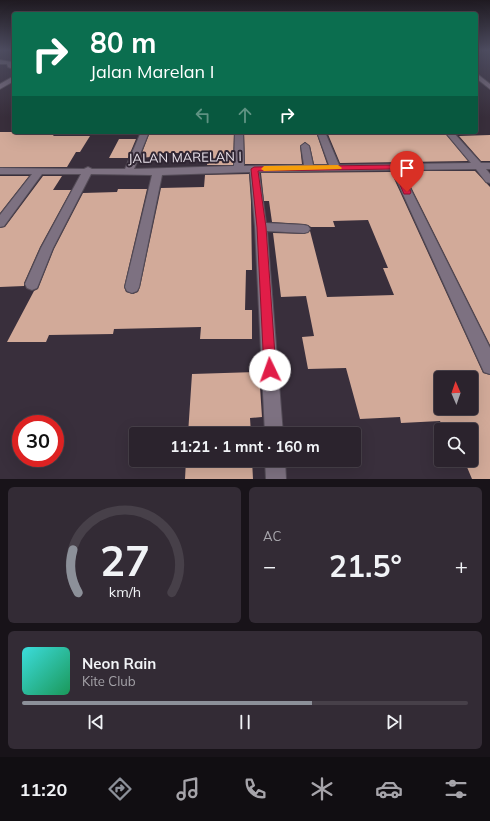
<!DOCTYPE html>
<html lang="id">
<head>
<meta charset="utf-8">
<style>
	:root { --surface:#2b232d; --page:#332b35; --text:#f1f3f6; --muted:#a6a4aa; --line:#474049; --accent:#8c9099 }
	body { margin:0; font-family:Mulish,sans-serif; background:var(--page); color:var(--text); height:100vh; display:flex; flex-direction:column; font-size:15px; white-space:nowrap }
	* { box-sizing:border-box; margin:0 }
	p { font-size:13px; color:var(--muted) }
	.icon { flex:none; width:22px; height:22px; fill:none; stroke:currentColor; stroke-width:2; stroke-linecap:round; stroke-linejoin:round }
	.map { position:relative; height:479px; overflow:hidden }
	.details { display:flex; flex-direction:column; gap:8px; padding:8px; background:#181319; flex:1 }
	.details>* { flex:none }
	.top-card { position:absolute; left:12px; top:12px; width:466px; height:122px; border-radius:4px; box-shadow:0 4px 16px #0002,0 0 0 1px var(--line); background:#0b6e4f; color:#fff; overflow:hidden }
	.needle { width:26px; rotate:358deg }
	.controls { position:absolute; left:434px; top:371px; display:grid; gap:8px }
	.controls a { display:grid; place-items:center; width:44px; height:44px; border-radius:4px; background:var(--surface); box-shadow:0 4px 16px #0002,0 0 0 1px var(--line); font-size:20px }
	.speed { position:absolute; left:12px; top:415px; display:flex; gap:8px; font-size:20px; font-weight:700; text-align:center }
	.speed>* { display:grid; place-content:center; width:52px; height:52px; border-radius:50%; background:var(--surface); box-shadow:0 4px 16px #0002,0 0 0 1px var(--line); line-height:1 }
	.speed .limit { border:6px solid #d22; background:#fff; color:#111 }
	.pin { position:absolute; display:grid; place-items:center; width:34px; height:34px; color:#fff; margin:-41px -17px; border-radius:50% 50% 50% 0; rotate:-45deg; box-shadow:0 0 4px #0007 }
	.pin .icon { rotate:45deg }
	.me { position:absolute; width:44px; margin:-22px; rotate:357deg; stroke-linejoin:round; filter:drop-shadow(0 0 3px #0008) }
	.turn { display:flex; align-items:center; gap:14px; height:84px; padding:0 12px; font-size:18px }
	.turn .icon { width:52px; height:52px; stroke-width:2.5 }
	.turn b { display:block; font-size:28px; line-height:34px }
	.lanes { display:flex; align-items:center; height:38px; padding:0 12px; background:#0003; justify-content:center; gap:20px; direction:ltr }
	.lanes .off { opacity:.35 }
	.big { font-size:30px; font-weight:700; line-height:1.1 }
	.details .card { flex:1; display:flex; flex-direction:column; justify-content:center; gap:6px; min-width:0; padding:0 14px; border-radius:6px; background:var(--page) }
	.details .dial { align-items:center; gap:0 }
	.dial svg { height:104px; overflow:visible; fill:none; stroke:var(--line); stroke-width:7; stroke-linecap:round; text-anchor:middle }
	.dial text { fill:var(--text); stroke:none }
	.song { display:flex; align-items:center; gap:12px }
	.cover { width:48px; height:48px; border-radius:6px; background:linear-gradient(135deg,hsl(180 70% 55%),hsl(150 70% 35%)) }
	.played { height:4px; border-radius:2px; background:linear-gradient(90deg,var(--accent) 65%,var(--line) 65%) }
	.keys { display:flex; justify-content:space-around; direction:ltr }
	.heat { display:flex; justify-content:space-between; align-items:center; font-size:22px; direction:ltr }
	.details .tiles { flex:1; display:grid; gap:8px; grid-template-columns:1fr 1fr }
	.card:last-child { grid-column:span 2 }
	.trip { position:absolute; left:129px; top:427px; width:232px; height:40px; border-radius:4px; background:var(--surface); box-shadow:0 4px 16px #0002,0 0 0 1px var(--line); font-weight:700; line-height:40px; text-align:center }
	.dock { display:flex; height:64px; justify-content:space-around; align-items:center; background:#110e12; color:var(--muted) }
	.dock .icon { width:28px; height:28px }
	.dock .current { color:var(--accent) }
	.dock b { font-size:18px; color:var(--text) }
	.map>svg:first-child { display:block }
	.building { fill:#d2aa99; fill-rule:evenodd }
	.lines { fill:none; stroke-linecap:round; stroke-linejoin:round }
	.minor-casing { stroke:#544c57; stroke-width:2 }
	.minor { fill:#7d7181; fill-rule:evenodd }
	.route { fill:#e11d48; stroke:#92132f }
	.slow { fill:#f59e0b }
	.labels { text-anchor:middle; stroke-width:4; stroke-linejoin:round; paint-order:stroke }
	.far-street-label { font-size:13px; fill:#e8e1ea; stroke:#2f2532 }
</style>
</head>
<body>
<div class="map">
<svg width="490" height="479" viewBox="0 0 490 479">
	<rect width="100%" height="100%" fill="#392f3c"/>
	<path class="building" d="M0,132H56L53,136H90L80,152H76L67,167H0Z
		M150,132H234L233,165H207L209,153H161V156L140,158Z
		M244,132H316L327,164H314L310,146L305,142L300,146L302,164H245Z
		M327,132H343L344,134H384L383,132H444L468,161L340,163Z
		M490,135V161H481L459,136Z
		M119,139H136L128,158H109Z
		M403,171H475L490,187V345Z
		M391,172L483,373L490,375V479H472L464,460H471V427L443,428L440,421L401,423L400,417L360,419L346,368L308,369L302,337L314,336L306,296L281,297L273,233L304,234L310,231L327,297L394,295L383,268H388L368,220L333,221L335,227H311L308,225L304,224L272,222L269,201H264L261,173ZM441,378H471V408H441Z
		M249,174L251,202L252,270H246L245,310H252V339H200L201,327L114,329L113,334L49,335L46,342H7L34,291L38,289L54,249L83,193L117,192L118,189H147L124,287L126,292L133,294L138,292L140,287L161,188L204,187L205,175Z
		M0,176H29L0,213Z
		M43,176H62L53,190H71L40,247L24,283V286L0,287V228L5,227Z
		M259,372L262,417L250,418L251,434H188L192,374Z
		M186,460H252L253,479H185Z"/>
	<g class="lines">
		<g class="minor-casing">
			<path id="minor" d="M0,60L12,62L14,69L8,67L7,64H0Z
				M476,73L490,84V89L476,78Z
				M14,76V81L0,89V84Z
				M141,132H149L134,169L234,166L235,132H243L244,166L304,165L301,146L305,143L309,146L313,165H329L317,132H325L339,165L471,163L445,132H453L481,163H490V169H486L490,174V183L486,182L476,169L401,170L490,348V374L484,372L392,170L259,172L266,223L304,225L308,226L310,229L308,232L304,233L267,231L283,434H265L255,227L250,172L162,175L139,287L137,291L132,293L127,291L125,287L152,175L91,174L53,248L37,288L32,290L27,288L25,284L41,248L81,174H42L4,226L0,227V215L32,174H0V168L84,169L88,167L92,169H125Z
				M265,460H285L286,479H266Z"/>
		</g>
		<use href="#minor" class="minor"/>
	</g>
	<linearGradient id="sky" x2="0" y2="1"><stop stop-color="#1f1a21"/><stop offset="0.43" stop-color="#4e4d61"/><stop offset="1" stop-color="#4e4d61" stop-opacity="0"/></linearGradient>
	<rect width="490" height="117" fill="url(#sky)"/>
	<path class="route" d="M395,165L399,167L411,192L410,194H404L393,169L258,171L266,227L276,370L274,375L270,377L265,375L264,370L257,227L251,169L254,167Z"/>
	<path class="slow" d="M338,165L342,168L341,169L264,171L261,169L264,166Z"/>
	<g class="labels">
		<g class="far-street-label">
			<text transform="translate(185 157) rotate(-1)" y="5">JALAN MARELAN I</text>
		</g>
	</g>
</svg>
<div class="controls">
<a><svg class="needle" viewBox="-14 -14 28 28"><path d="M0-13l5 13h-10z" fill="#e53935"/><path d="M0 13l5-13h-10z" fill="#a6a4aa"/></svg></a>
<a><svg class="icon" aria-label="search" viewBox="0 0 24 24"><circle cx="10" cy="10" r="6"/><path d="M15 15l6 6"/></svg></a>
</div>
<div class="speed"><div class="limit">30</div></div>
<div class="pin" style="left:407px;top:192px;background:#d93025"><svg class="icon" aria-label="arrive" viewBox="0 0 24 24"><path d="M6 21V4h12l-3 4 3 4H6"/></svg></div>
<svg class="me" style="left:270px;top:370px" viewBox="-20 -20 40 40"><circle r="19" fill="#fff"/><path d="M0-13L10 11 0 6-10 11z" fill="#e11d48"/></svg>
<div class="trip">11:21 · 1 mnt · 160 m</div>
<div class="top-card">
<div class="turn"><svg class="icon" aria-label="right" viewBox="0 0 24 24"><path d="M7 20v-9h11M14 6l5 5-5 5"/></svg><div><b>80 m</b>Jalan Marelan I</div></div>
<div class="lanes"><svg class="icon off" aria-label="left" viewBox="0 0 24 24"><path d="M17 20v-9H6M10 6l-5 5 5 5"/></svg><svg class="icon off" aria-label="ahead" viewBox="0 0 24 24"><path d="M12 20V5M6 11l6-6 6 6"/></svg><svg class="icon" aria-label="right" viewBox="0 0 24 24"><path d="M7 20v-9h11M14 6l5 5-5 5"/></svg></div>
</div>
</div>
<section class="details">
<div class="tiles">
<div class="card dial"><svg viewBox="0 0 100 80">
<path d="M14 69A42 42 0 1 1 86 69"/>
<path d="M14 69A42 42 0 0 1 10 36" stroke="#8c9099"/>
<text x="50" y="56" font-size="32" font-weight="700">27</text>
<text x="50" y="72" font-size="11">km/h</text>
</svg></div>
<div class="card"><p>AC</p>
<div class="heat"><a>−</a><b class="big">21.5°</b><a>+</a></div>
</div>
<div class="card">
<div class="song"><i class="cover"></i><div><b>Neon Rain</b><p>Kite Club</p></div></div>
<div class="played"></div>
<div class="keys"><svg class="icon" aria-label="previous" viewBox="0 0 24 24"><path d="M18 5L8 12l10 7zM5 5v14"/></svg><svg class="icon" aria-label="pause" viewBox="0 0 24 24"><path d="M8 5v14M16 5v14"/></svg><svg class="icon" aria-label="next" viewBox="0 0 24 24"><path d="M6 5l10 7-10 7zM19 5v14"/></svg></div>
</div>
</div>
</section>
<nav class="dock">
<b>11:20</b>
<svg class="icon current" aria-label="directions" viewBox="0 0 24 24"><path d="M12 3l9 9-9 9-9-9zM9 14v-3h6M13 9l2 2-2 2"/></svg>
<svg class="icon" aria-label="music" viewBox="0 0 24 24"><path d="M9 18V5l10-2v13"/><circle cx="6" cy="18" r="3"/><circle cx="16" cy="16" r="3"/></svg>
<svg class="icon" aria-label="phone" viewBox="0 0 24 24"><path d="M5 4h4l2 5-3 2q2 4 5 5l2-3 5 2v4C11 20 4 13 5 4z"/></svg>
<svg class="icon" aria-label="climate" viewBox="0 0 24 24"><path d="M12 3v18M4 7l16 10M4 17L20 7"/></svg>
<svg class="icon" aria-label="car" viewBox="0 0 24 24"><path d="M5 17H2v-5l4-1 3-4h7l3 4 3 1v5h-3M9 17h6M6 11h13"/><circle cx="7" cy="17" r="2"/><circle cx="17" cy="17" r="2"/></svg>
<svg class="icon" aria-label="filters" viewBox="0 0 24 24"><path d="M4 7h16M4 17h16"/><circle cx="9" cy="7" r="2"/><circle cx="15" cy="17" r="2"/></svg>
</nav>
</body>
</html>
